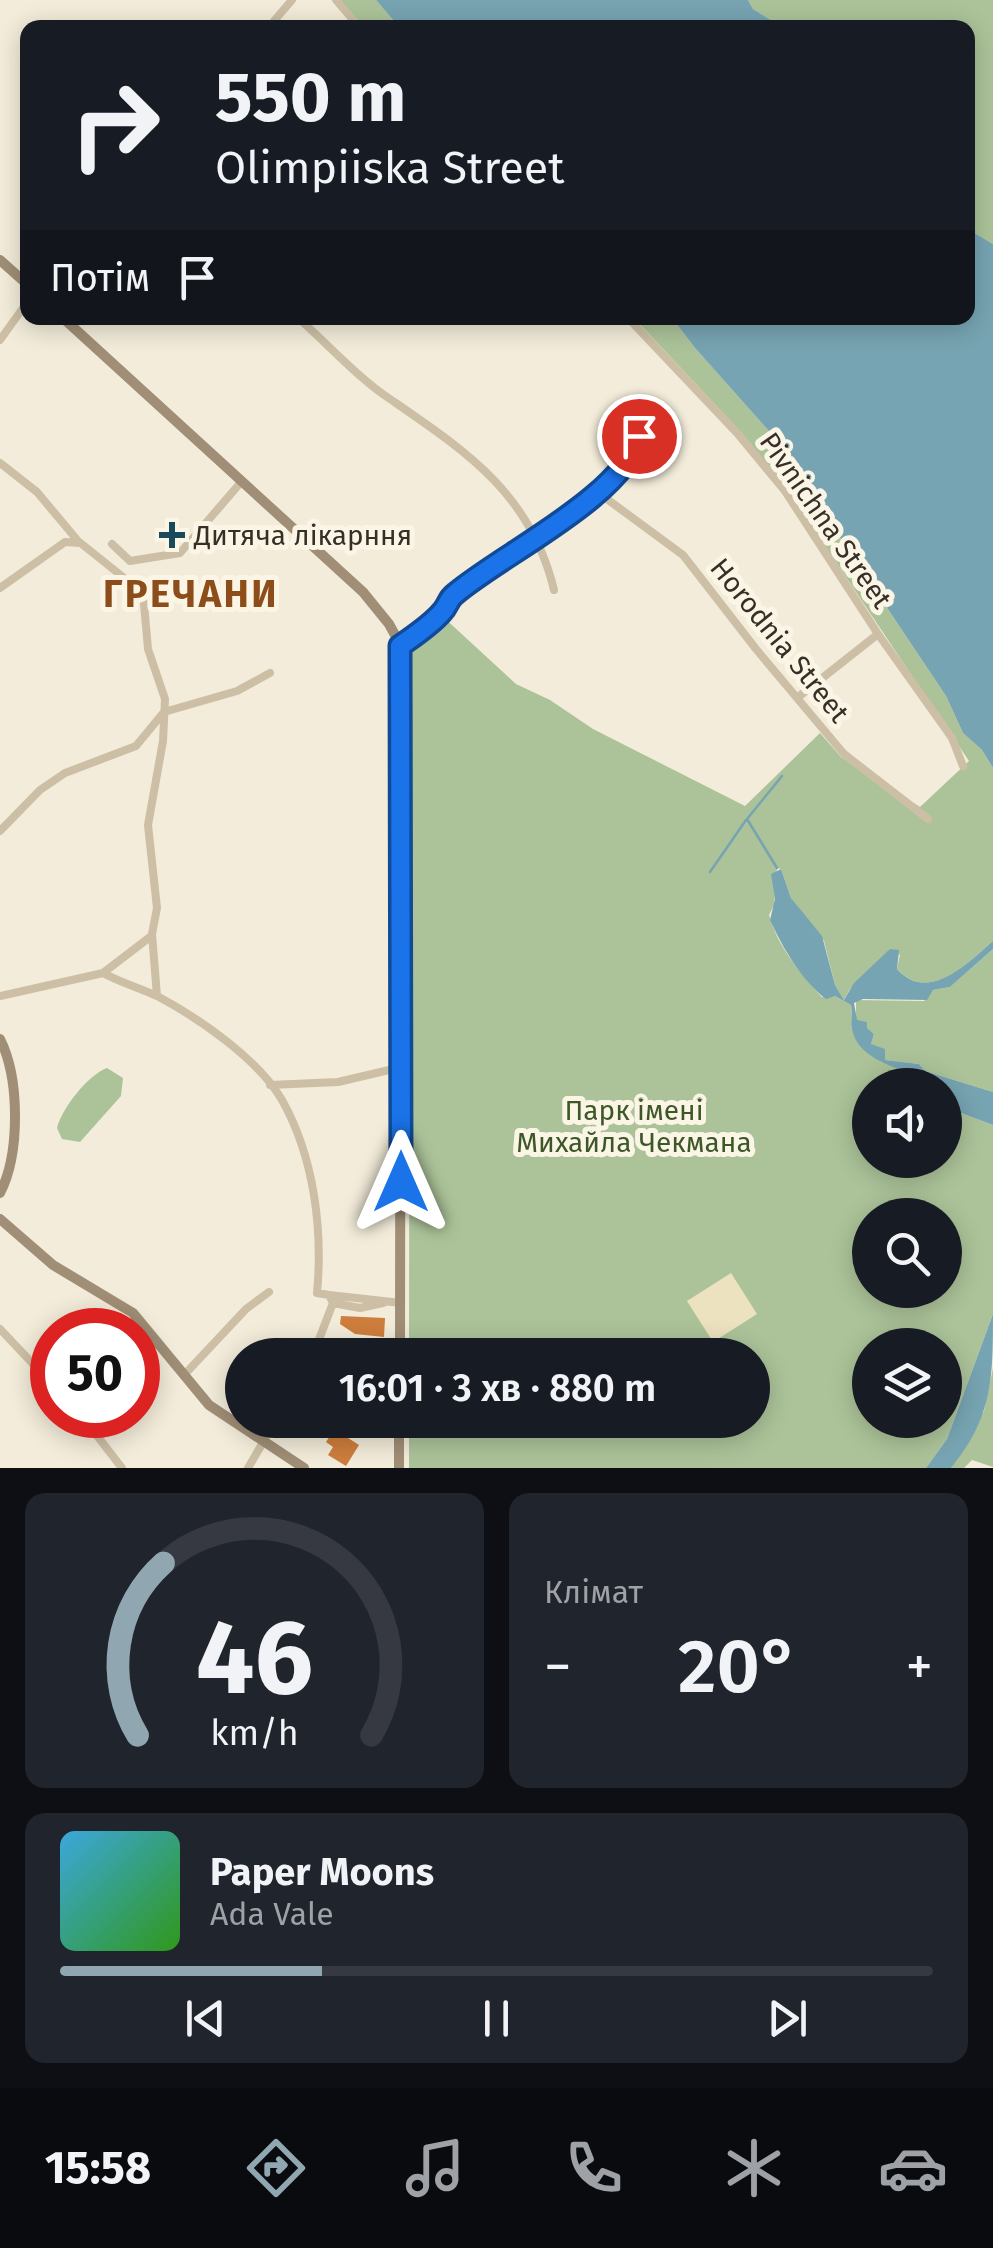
<!DOCTYPE html>
<html lang="uk">
<head>
<meta charset="utf-8">
<style>
	:root { --surface:#171b24; --page:#20242c; --text:#f1f3f6; --muted:#9ea1a6; --line:#363941; --accent:#90a7b1 }
	body { margin:0; font-family:"Fira Sans",sans-serif; background:var(--page); color:var(--text); height:100vh; display:flex; flex-direction:column; font-size:38px; white-space:nowrap }
	* { box-sizing:border-box; margin:0 }
	p { font-size:32px; color:var(--muted) }
	.icon { flex:none; width:55px; height:55px; fill:none; stroke:currentColor; stroke-width:2; stroke-linecap:round; stroke-linejoin:round }
	.map { position:relative; height:1468px; overflow:hidden }
	.panel { display:flex; flex-direction:column; gap:25px; padding:25px; background:#0d0f14; flex:1 }
	.panel>* { flex:none }
	.guide { position:absolute; left:20px; top:20px; width:955px; height:305px; border-radius:20px; box-shadow:0 5px 25px #0003; background:#171b24; color:var(--text); overflow:hidden }
	.buttons { position:absolute; left:852px; top:1068px; display:grid; gap:20px }
	.buttons a { display:grid; place-items:center; width:110px; height:110px; border-radius:50%; background:var(--surface); box-shadow:0 5px 25px #0003; font-size:50px }
	.speed { position:absolute; left:30px; top:1308px; display:flex; gap:20px; font-size:50px; font-weight:700; text-align:center }
	.speed>* { display:grid; place-content:center; width:130px; height:130px; border-radius:50%; background:var(--surface); box-shadow:0 5px 25px #0003; line-height:1 }
	.speed .limit { border:15px solid #d22; background:#fff; color:#111 }
	.pin { position:absolute; display:grid; place-items:center; width:85px; height:85px; color:#fff; margin:-42px; border:5px solid #fff; border-radius:50%; box-shadow:0 2px 10px #0007 }
	.me { position:absolute; width:110px; margin:-55px; rotate:0deg; stroke-linejoin:round; filter:drop-shadow(0 0 8px #0008) }
	.turn { display:flex; align-items:center; gap:35px; height:210px; padding:0 30px; font-size:45px }
	.turn .icon { width:130px; height:130px; stroke-width:2.5 }
	.turn b { display:block; font-size:70px; line-height:85px }
	.then { display:flex; align-items:center; height:95px; padding:0 30px; background:#0003; gap:20px; font-size:38px }
	.big { font-size:75px; font-weight:600; line-height:1.1 }
	.panel .tile { flex:1; display:flex; flex-direction:column; justify-content:center; gap:15px; min-width:0; padding:0 35px; border-radius:20px; background:var(--page) }
	.panel .dial { align-items:center; gap:0 }
	.dial svg { height:260px; overflow:visible; fill:none; stroke:var(--line); stroke-width:7; stroke-linecap:round; text-anchor:middle }
	.dial text { fill:var(--text); stroke:none }
	.song { display:flex; align-items:center; gap:30px }
	.cover { width:120px; height:120px; border-radius:15px; background:linear-gradient(135deg,hsl(200 70% 55%),hsl(110 70% 35%)) }
	.played { height:10px; border-radius:5px; background:linear-gradient(90deg,var(--accent) 30%,var(--line) 30%) }
	.keys { display:flex; justify-content:space-around; direction:ltr }
	.heat { display:flex; justify-content:space-between; align-items:center; font-size:55px; direction:ltr }
	.panel .tiles { flex:1; display:grid; gap:25px; grid-template-columns:1fr 1fr }
	.tile:last-child { grid-column:span 2 }
	.trip { position:absolute; left:225px; top:1338px; width:545px; height:100px; border-radius:50px; background:var(--surface); box-shadow:0 5px 25px #0003; font-weight:600; line-height:100px; text-align:center }
	.tabs { display:flex; height:160px; justify-content:space-around; align-items:center; background:#090b0e; color:var(--muted) }
	.tabs .icon { width:70px; height:70px }
	.tabs .current { color:var(--accent) }
	.tabs b { font-size:45px; color:var(--text) }
	.map>svg:first-child { display:block }
	.green { fill:#acc399; fill-rule:evenodd }
	.plaza { fill:#ece2c0 }
	.water { fill:#77a4b2 }
	.lines { fill:none; stroke-linecap:round; stroke-linejoin:round }
	.stream { stroke:#77a4b2; stroke-width:2.5 }
	.building { fill:#ce7e3d }
	.street { stroke:#ccbfa5; stroke-width:8 }
	.secondary { stroke:#a08e76; stroke-width:10 }
	.route-casing { stroke:#114b97; stroke-width:25 }
	.route { stroke:#1a73e8; stroke-width:18 }
	.poi-dot { fill:#194a5c; stroke:#fbf5e6; stroke-width:4 }
	.labels { text-anchor:middle; stroke-width:10; stroke-linejoin:round; paint-order:stroke }
	.street-label { font-size:28px; fill:#372f27; stroke:#fbf5e6 }
	.poi-label { font-size:28px; fill:#372f27; stroke:#fbf5e6; text-anchor:start }
	.park-label { font-size:28px; fill:#3d5729; stroke:#fbf5e6 }
	.district-label { font-size:38px; font-weight:bold; letter-spacing:2.5px; fill:#8c4d1a; stroke:#fbf5e6 }
</style>
</head>
<body>
<div class="map">
<svg width="993" height="1468" viewBox="0 0 993 1468">
	<rect width="100%" height="100%" fill="#f3ecda"/>
	<path class="green" d="M340,0H376L399,27H364Z
		M748,0H993V244L968,229V28L782,27L753,9Z
		M634,318H672L695,348L769,431L946,696L963,733L982,750L993,768V941C968,963 929,1004 897,969L900,954L850,989L844,1000L835,985L824,941L791,898L781,869L777,868L774,905L769,915C777,945 801,975 822,997L835,996L851,1005C853,1014 850,1022 852,1030C860,1059 898,1065 919,1079L921,1085H870V1160H945V1107L993,1125V1314L947,1439L926,1468H409V1420H752V1355H409L410,699L405,643L440,614L516,684L550,700L593,729L745,806L820,733L841,757L920,807L969,761L787,489L740,431ZM870,1215H945V1290H870ZM870,1345H945V1420H870Z
		M993,949V1092L925,1071L919,1064L884,1060L871,1044L874,1034L856,1020V1000L924,1001L933,990L950,987Z
		M107,1068L123,1078L121,1096L80,1142L62,1139L57,1128C62,1108 88,1075 107,1068Z
		M993,1368V1467L972,1460L964,1468H951L984,1411Z"/>
	<path class="plaza" d="M731,1273L757,1314L713,1342L687,1301Z"/>
	<path class="water" d="M376,0H748L753,9L782,27H399Z
		M968,229L993,244V768L982,750L963,733L946,696L769,431L695,348L672,318H968Z
		M781,869L791,898L822,936L835,985L844,1000L854,983L890,949L899,950L897,969C928,1004 968,963 993,941V949L950,987L933,990L927,1000L863,999L854,1003L857,1020L867,1022V1028L874,1034L871,1044L885,1049V1060L919,1064L925,1071L993,1092V1125L945,1107V1085H921C913,1066 861,1067 852,1030C850,1022 853,1014 851,1005L835,996L826,999C801,980 783,948 770,920L775,899L771,874Z
		M993,1314C993,1378 993,1417 951,1468H926L947,1439Z"/>
	<g class="lines">
		<path class="stream" d="M777,868L747,819L782,776
			M710,872L746,820"/>
	</g>
	<path class="building" d="M341,1316L385,1318L384,1337L355,1334L340,1324Z
		M340,1420H356L345,1436L359,1445L346,1466L328,1455L333,1447L326,1442Z"/>
	<g class="lines">
		<path class="street" d="M336,0L360,28
			M268,28L292,0
			M298,318C328,344 357,377 390,399C467,452 531,494 554,590
			M628,318L737,433L785,491L878,634L952,738L963,766
			M0,340L28,301
			M0,463L37,492L78,541L143,593L148,649L165,699L163,741L148,825L157,908L152,934L157,996
			M596,491L683,555L756,649L844,754L928,819
			M112,544L130,561L180,553L242,481
			M0,588L65,542L80,543
			M401,646C414,635 431,625 442,612C448,606 448,599 455,594C498,557 626,492 639,436
			M797,698L878,634
			M0,831L40,790L65,773L136,746L164,712L237,691L270,673
			M103,973C121,983 141,988 159,997C200,1019 258,1059 282,1100C314,1157 323,1229 317,1293L329,1295L333,1303L313,1355
			M0,996L103,973L150,937
			M270,1085L338,1082L402,1067
			M329,1295L401,1303
			M333,1303L360,1308L383,1303
			M0,1329L52,1384
			M185,1374L246,1309L269,1292
			M81,1415L122,1468
			M248,1468L276,1420"/>
		<path class="secondary" d="M0,260L28,285
			M63,318L363,592L389,624L401,646L400,1355
			M0,1039C20,1079 20,1154 0,1193
			M0,1219L53,1265L133,1313L209,1405L304,1468
			M399,1468V1420"/>
	</g>
	<g class="lines">
		<g class="route-casing">
			<path id="route" d="M401,1182L400,646C414,636 431,625 442,612C448,606 448,599 455,594C500,555 625,496 639,436"/>
		</g>
		<use href="#route" class="route"/>
	</g>
	<path class="poi-dot" d="M167 520h10v10h10v10h-10v10h-10v-10h-10v-10h10z"/>
	<g class="labels">
		<g class="street-label">
			<text transform="translate(826 520) rotate(55)" y="10">Pivnichna Street</text>
			<text transform="translate(780 640) rotate(51)" y="10">Horodnia Street</text>
		</g>
		<g class="poi-label">
			<text x="194" y="545">Дитяча лікарння</text>
		</g>
		<g class="park-label">
			<text x="634" y="1120">Парк імені<tspan x="634" dy="32">Михайла Чекмана</tspan></text>
		</g>
		<g class="district-label">
			<text x="191" y="607">ГРЕЧАНИ</text>
		</g>
	</g>
</svg>
<div class="buttons">
<a><svg class="icon" aria-label="sound" viewBox="0 0 24 24"><path d="M4 9h4l5-4v14l-5-4H4zM17 9q2 3 0 6"/></svg></a>
<a><svg class="icon" aria-label="search" viewBox="0 0 24 24"><circle cx="10" cy="10" r="6"/><path d="M15 15l6 6"/></svg></a>
<a><svg class="icon" aria-label="layers" viewBox="0 0 24 24"><path d="M12 4l9 5-9 5-9-5zM3 14l9 5 9-5"/></svg></a>
</div>
<div class="speed"><div class="limit">50</div></div>
<div class="pin" style="left:639px;top:436px;background:#d93025"><svg class="icon" aria-label="arrive" viewBox="0 0 24 24"><path d="M6 21V4h12l-3 4 3 4H6"/></svg></div>
<svg class="me" style="left:401px;top:1182px" viewBox="-20 -20 40 40"><path d="M0-17L14 15 0 8-14 15z" fill="#1a73e8" stroke="#fff" stroke-width="4"/></svg>
<div class="trip">16:01 · 3 хв · 880 m</div>
<div class="guide">
<div class="turn"><svg class="icon" aria-label="right" viewBox="0 0 24 24"><path d="M7 20v-9h11M14 6l5 5-5 5"/></svg><div><b>550 m</b>Olimpiiska Street</div></div>
<div class="then">Потім<svg class="icon" aria-label="arrive" viewBox="0 0 24 24"><path d="M6 21V4h12l-3 4 3 4H6"/></svg></div>
</div>
</div>
<section class="panel">
<div class="tiles">
<div class="tile dial"><svg viewBox="0 0 100 80">
<path d="M14 69A42 42 0 1 1 86 69"/>
<path d="M14 69A42 42 0 0 1 22 16" stroke="#90a7b1"/>
<text x="50" y="56" font-size="32" font-weight="700">46</text>
<text x="50" y="72" font-size="11">km/h</text>
</svg></div>
<div class="tile"><p>Клімат</p>
<div class="heat"><a>−</a><b class="big">20°</b><a>+</a></div>
</div>
<div class="tile">
<div class="song"><i class="cover"></i><div><b>Paper Moons</b><p>Ada Vale</p></div></div>
<div class="played"></div>
<div class="keys"><svg class="icon" aria-label="previous" viewBox="0 0 24 24"><path d="M18 5L8 12l10 7zM5 5v14"/></svg><svg class="icon" aria-label="pause" viewBox="0 0 24 24"><path d="M8 5v14M16 5v14"/></svg><svg class="icon" aria-label="next" viewBox="0 0 24 24"><path d="M6 5l10 7-10 7zM19 5v14"/></svg></div>
</div>
</div>
</section>
<nav class="tabs">
<b>15:58</b>
<svg class="icon current" aria-label="directions" viewBox="0 0 24 24"><path d="M12 3l9 9-9 9-9-9zM9 14v-3h6M13 9l2 2-2 2"/></svg>
<svg class="icon" aria-label="music" viewBox="0 0 24 24"><path d="M9 18V5l10-2v13"/><circle cx="6" cy="18" r="3"/><circle cx="16" cy="16" r="3"/></svg>
<svg class="icon" aria-label="phone" viewBox="0 0 24 24"><path d="M5 4h4l2 5-3 2q2 4 5 5l2-3 5 2v4C11 20 4 13 5 4z"/></svg>
<svg class="icon" aria-label="climate" viewBox="0 0 24 24"><path d="M12 3v18M4 7l16 10M4 17L20 7"/></svg>
<svg class="icon" aria-label="car" viewBox="0 0 24 24"><path d="M5 17H2v-5l4-1 3-4h7l3 4 3 1v5h-3M9 17h6M6 11h13"/><circle cx="7" cy="17" r="2"/><circle cx="17" cy="17" r="2"/></svg>
</nav>
</body>
</html>
